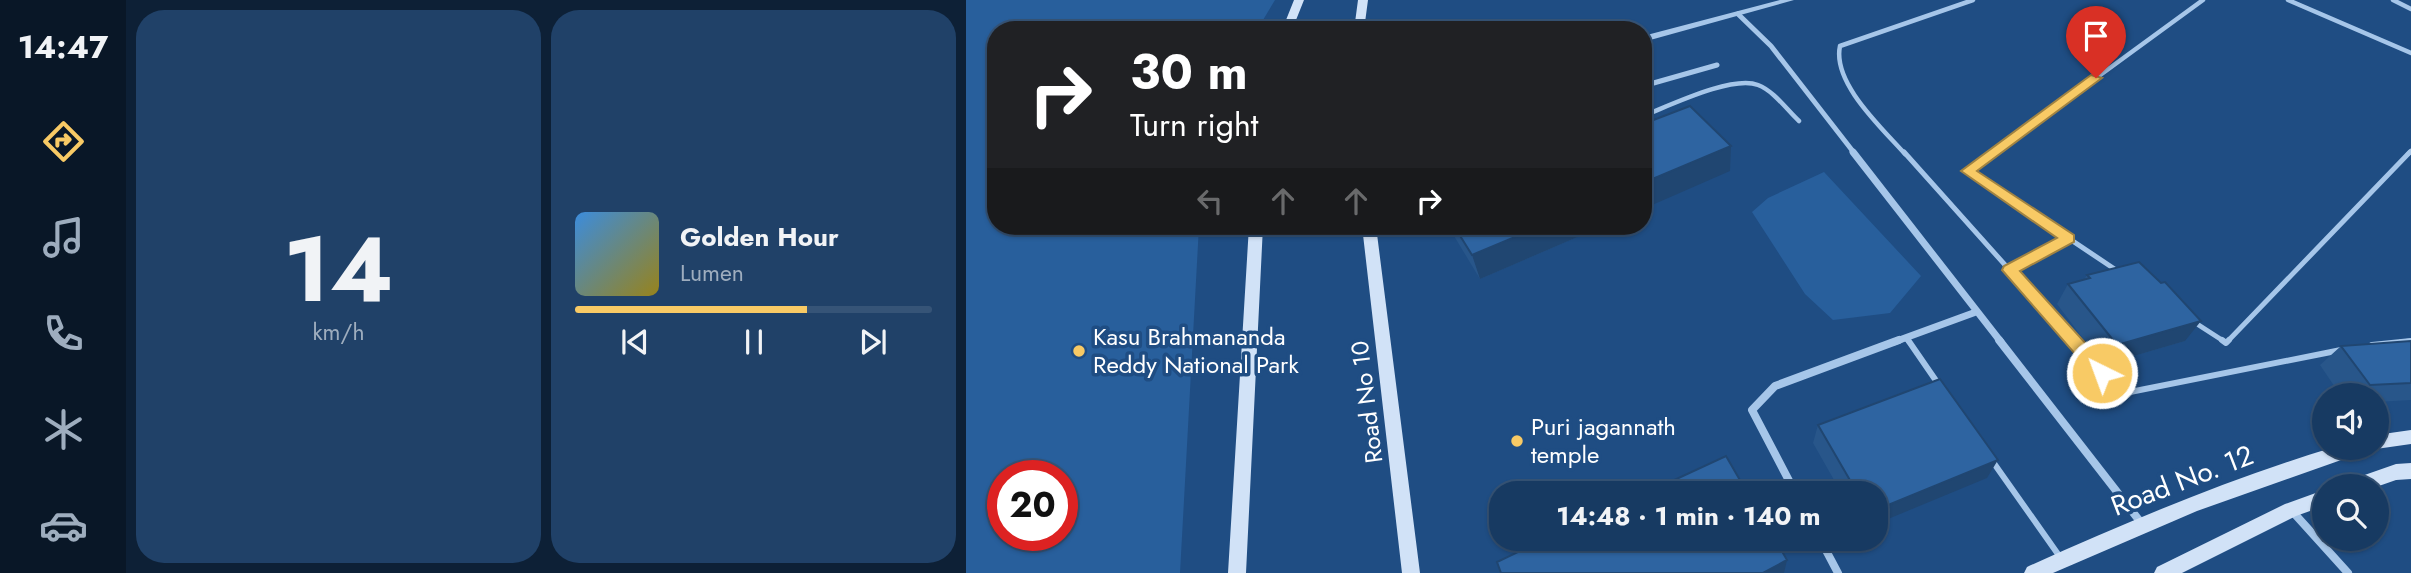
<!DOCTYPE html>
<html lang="en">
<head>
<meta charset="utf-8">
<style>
	:root { --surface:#173a62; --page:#204168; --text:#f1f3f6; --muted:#9eadbe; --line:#365477; --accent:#f8ca65 }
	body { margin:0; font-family:Jost,sans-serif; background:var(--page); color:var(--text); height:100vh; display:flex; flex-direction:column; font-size:26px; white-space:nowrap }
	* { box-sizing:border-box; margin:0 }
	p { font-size:23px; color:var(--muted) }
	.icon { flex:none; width:38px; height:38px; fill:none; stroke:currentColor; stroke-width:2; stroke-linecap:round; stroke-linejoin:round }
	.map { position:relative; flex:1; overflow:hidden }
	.side { display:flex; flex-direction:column; gap:10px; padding:10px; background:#0d2036; width:840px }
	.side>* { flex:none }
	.hud { position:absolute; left:21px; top:21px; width:665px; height:214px; border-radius:28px; box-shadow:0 2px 5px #0004,0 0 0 2px var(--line); background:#202124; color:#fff; overflow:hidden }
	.buttons { position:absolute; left:1346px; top:383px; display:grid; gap:14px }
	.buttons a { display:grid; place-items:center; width:77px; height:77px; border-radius:50%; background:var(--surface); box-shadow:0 2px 5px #0004,0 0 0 2px var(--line); font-size:35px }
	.speed { position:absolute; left:21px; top:460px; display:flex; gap:14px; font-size:35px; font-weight:700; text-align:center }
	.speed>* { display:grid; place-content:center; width:91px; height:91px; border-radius:50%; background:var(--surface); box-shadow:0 2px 5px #0004,0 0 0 2px var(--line); line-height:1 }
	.speed .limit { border:10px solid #d22; background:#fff; color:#111 }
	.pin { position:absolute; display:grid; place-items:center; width:60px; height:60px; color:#fff; margin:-72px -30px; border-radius:50% 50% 50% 0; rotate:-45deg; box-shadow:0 0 7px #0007 }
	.pin .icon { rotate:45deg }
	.me { position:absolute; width:77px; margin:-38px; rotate:318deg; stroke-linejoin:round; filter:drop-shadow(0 0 5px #0008) }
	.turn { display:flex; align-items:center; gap:24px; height:147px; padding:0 28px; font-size:32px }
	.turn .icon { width:91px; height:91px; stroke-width:2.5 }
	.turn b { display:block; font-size:49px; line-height:60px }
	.lanes { display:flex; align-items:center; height:66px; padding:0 28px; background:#0003; justify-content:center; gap:35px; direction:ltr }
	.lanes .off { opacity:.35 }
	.side .tile { flex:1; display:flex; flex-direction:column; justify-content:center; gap:10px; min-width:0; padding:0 24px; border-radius:28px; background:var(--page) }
	.side .dial { align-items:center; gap:0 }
	.dial b { font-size:91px; line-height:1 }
	.song { display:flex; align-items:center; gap:21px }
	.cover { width:84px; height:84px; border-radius:10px; background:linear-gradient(135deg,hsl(210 70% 55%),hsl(50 70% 35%)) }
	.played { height:7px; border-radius:4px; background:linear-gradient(90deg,var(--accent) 65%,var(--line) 65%) }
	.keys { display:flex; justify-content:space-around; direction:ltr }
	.side .tiles { flex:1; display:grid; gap:10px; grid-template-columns:repeat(2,1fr) }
	.trip { position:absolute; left:523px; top:481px; width:399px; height:70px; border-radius:28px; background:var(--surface); box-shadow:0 2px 5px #0004,0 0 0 2px var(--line); font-weight:700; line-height:70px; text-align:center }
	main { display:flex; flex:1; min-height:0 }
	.tabs { display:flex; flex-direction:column; width:126px; justify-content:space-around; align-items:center; background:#091727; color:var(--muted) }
	.tabs .icon { width:49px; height:49px }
	.tabs .active { color:var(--accent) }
	.tabs b { font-size:32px; color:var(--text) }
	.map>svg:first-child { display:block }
	.green { fill:#285f9c; fill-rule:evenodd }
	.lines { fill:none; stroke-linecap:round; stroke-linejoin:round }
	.service-far2 { stroke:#a6c6e9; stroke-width:4.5 }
	.service-far1 { stroke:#a6c6e9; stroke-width:5 }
	.service { stroke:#a6c6e9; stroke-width:6 }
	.minor-far2 { stroke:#a6c6e9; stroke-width:5 }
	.minor-far1 { stroke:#a6c6e9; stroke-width:7 }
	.minor { stroke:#a6c6e9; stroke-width:8 }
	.tertiary { fill:#a6c6e9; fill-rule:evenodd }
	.secondary { fill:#d1e2f7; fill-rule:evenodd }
	.wall { fill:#28568a }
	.shaded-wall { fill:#204671 }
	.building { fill:#2e64a1; stroke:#204671; stroke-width:2 }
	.route { fill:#f8ca65; stroke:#a18342; stroke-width:2 }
	.poi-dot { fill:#f8ca65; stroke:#1f4d83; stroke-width:2.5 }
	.labels { text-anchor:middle; stroke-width:7; stroke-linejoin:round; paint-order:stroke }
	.poi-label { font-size:24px; fill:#fff; stroke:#1f4d83; text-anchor:start }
	.street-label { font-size:24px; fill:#fff; stroke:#1f4d83 }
	.near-street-label { font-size:28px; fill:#fff; stroke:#1f4d83 }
</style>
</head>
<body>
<main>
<nav class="tabs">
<b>14:47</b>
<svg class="icon active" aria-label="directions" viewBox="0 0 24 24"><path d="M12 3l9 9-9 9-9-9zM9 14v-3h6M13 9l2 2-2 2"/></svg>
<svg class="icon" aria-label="music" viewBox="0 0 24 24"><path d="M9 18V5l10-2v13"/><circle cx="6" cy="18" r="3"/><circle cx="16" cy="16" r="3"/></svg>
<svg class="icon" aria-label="phone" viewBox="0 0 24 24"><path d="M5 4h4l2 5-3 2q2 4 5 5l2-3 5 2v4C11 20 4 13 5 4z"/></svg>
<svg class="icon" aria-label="climate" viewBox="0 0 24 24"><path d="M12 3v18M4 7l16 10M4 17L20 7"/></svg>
<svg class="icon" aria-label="car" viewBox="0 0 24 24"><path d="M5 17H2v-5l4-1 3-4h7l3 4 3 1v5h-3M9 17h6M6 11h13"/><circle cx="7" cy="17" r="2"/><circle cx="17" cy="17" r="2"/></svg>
</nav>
<section class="side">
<div class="tiles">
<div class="tile dial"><b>14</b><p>km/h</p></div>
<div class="tile">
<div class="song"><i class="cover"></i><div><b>Golden Hour</b><p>Lumen</p></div></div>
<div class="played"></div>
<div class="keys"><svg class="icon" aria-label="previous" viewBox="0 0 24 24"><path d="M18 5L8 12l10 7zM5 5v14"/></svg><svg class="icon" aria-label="pause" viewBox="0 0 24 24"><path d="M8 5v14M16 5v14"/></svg><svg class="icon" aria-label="next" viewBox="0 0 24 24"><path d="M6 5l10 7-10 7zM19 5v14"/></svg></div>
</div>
</div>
</section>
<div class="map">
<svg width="1445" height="573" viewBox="0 0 1445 573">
	<rect width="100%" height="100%" fill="#1f4d83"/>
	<path class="green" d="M0,0H309L291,30H30V226H233L214,573H0ZM96,476V536H37V476Z
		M858,172L955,276L924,313L867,320L839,294L786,212L802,198Z"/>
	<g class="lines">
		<path class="service-far2" d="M1322,0L1445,53
			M1427,0L1445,9
			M677,116C703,106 766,75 792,85C808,91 821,110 833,121
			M939,154C916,128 866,83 874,46L1007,0
			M1026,154L1237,0
			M1442,154L1445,151"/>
		<path class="service-far1" d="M938,152L1108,342
			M1028,152L1002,171L1153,272
			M1044,270L1103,239
			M1228,322L1259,342
			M940,338L943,342
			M1261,342L1444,152
			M1434,342L1445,341"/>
		<path class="service" d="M942,340L973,385
			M1106,340L1154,394L1375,350
			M1256,340L1260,343L1263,340
			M1406,345L1445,341
			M1027,462L1094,557"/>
		<path class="minor-far2" d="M772,14L805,46L889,154
			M677,86L751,65"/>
		<path class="minor-far1" d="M887,152L1035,342
			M928,342L1010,312"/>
		<path class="minor" d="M1033,340L1176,524
			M830,494L786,410L809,386L933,340
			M1326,511L1382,573
			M854,539L872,573"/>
		<path class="tertiary" d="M814,0H828L677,42V36Z"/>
		<path class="secondary" d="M328,0H338L326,30H316Z
			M392,0H402L398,30H388Z
			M283,226H297L280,573H262Z
			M396,226H410L454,573H436Z
			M1445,430V444L1410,449L1407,448H1410V435Z
			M1365,448H1397L1395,453L1231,511L1087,573H1058L1061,567C1160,522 1261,480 1365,448Z
			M1445,463V479L1430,480L1410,487L1382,486L1384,480L1390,478L1430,464Z
			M1358,490V506L1330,516L1216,573H1188L1191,567L1319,504Z"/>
	</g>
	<path class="wall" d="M482,226H637L514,279Z
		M1121,275L1219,341L1137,365L1091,304L1102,284L1118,280Z
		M1445,341V400L1410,402V396H1375L1354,365L1375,346Z
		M852,425L1021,478L910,494H876L847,443Z"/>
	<path class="shaded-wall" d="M765,146L764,171L677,209V183Z
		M575,226H637L514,279L506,255Z
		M1235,321L1219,341L1137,365L1151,345Z
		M1032,460L1021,478L910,524V510Z
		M821,560L818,573H797Z"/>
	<path class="building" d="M724,106L765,146L677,183V124Z
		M488,226H575L506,255Z
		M1173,262L1195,283L1199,282L1235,321L1151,345L1102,284L1124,278L1121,275Z
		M1445,341V383L1404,385L1375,346Z
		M974,379L1032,460L910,510V494H892L852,425Z
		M760,456L782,494H678Z
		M579,539H809L821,560L797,573H535L531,562Z"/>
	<path class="route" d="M1125,75L1136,78L1011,171L1108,235V242L1054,271L1142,368L1144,373L1142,378H1130L1036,270L1038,266L1091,238L995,171Z"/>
	<g class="poi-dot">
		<circle cx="113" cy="351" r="7"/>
		<circle cx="551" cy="441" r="7"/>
	</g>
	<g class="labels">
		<g class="poi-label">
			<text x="127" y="345">Kasu Brahmananda<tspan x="127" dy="28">Reddy National Park</tspan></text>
			<text x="565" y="435">Puri jagannath<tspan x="565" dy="28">temple</tspan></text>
		</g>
		<g class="street-label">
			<text transform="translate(401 402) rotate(-97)" y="8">Road No 10</text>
		</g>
		<g class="near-street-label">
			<text transform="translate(1216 480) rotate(-21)" y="10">Road No. 12</text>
		</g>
	</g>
</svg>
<div class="buttons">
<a><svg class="icon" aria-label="sound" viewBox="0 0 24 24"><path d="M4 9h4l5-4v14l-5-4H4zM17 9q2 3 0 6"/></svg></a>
<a><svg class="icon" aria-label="search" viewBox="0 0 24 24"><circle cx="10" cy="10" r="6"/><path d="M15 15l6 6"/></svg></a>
</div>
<div class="speed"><div class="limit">20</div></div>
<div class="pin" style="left:1130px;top:78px;background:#d93025"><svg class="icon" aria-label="arrive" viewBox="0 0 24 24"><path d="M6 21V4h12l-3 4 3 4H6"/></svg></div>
<svg class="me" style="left:1136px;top:373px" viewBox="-20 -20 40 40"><circle r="17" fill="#f8ca65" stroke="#fff" stroke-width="3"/><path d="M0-11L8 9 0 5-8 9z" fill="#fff"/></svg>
<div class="trip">14:48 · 1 min · 140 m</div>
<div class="hud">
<div class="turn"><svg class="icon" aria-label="right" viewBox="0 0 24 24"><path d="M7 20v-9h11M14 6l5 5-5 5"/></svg><div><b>30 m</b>Turn right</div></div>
<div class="lanes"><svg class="icon off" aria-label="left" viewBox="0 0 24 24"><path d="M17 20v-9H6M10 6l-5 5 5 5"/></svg><svg class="icon off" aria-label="ahead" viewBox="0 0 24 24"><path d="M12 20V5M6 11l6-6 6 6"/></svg><svg class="icon off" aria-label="ahead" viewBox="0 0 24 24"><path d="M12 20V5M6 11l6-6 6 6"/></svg><svg class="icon" aria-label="right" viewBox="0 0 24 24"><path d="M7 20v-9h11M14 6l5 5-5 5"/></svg></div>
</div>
</div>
</main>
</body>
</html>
